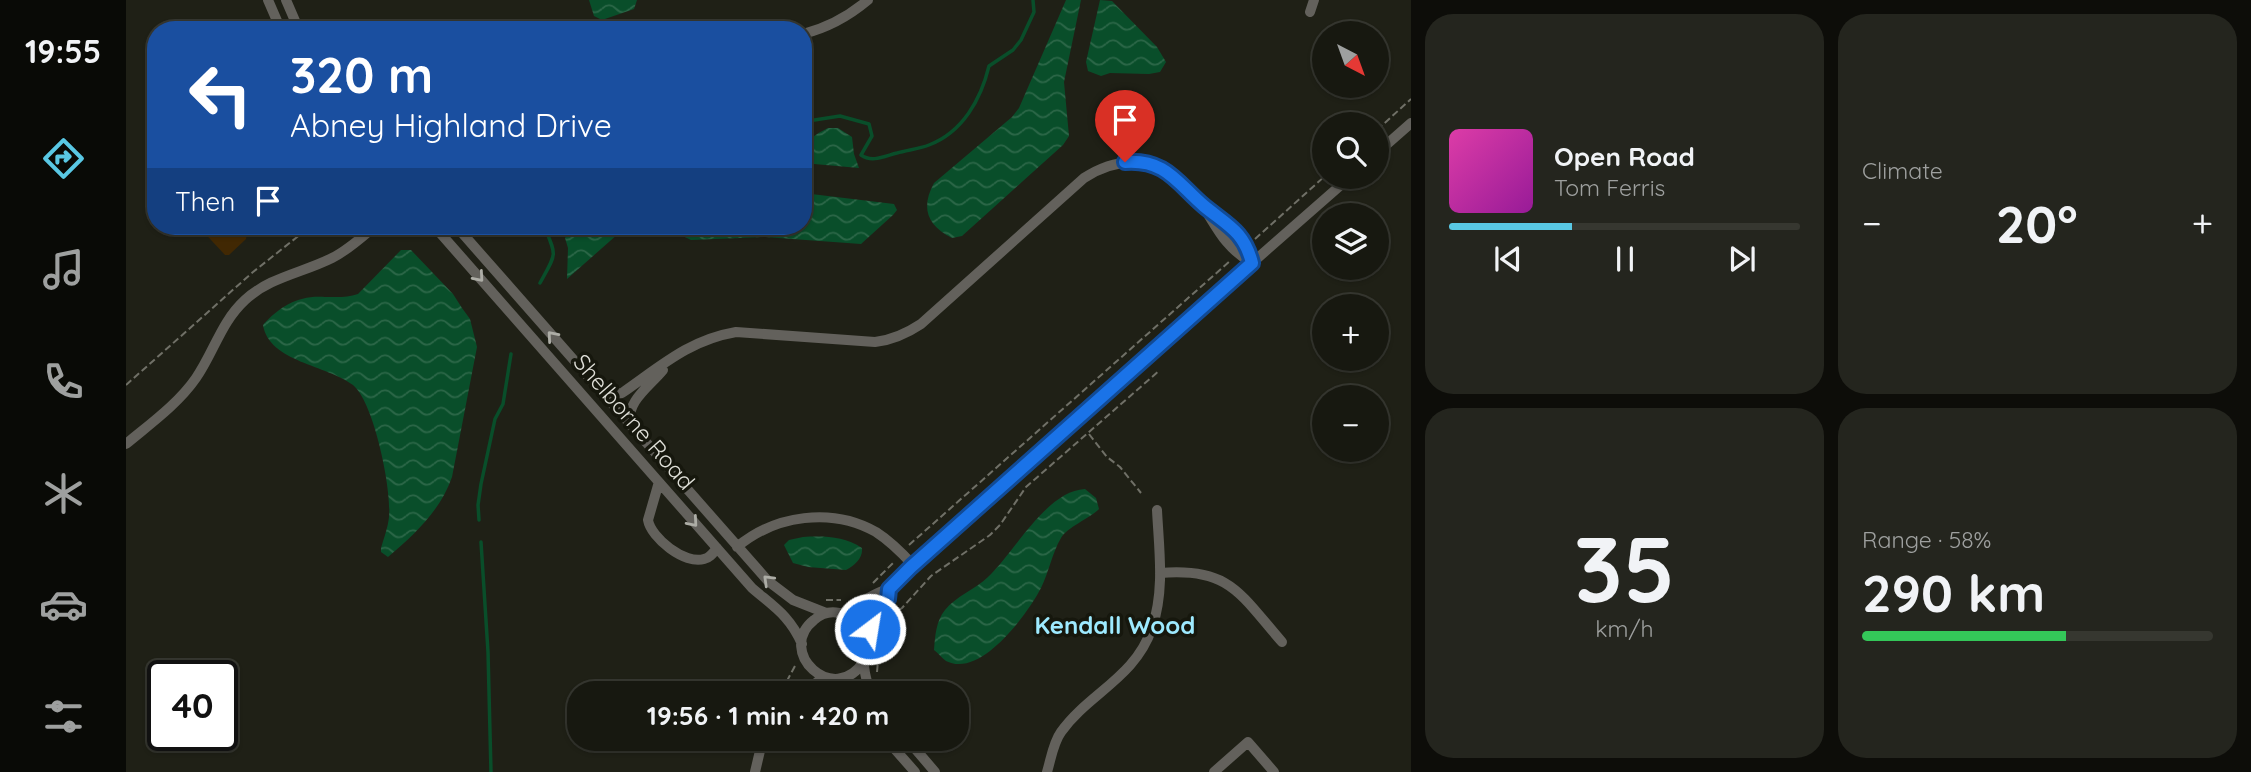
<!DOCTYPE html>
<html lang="en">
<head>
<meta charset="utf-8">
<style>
	:root { --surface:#171810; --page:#24251e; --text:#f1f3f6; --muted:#9ea09f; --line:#363730; --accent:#59c8e4 }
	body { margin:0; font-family:Quicksand,sans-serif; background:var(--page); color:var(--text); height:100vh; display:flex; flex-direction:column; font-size:26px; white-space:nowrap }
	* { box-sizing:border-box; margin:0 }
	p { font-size:23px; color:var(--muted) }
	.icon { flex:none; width:38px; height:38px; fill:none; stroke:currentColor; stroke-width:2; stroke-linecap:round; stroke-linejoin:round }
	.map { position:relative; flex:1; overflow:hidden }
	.panel { display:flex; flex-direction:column; gap:14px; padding:14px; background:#0d0d09; width:840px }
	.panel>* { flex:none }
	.guide { position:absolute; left:21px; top:21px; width:665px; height:214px; border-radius:28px; box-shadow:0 2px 5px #0004,0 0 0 2px var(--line); background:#1a4fa0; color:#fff; overflow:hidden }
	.needle { width:46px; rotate:139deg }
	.controls { position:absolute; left:1186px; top:21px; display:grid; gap:14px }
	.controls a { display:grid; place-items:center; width:77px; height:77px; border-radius:50%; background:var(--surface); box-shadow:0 2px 5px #0004,0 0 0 2px var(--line); font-size:35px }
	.speed { position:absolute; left:21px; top:660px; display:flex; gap:14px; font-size:35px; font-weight:700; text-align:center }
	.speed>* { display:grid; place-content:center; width:91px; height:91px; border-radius:50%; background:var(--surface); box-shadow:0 2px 5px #0004,0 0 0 2px var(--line); line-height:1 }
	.speed .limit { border:4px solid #111; border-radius:10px; background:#fff; color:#111 }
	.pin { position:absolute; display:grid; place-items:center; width:60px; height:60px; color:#fff; margin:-72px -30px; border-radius:50% 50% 50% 0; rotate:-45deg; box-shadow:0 0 7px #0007 }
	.pin .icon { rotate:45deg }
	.me { position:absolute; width:77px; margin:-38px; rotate:31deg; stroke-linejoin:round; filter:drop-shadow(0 0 5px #0008) }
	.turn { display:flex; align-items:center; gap:24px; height:147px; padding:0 28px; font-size:32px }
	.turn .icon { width:91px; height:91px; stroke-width:2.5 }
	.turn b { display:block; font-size:49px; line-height:60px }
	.then { display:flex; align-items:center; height:66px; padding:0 28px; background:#0003; gap:14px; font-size:26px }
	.big { font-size:52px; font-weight:800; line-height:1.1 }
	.panel .card { flex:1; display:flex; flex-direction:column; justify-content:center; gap:10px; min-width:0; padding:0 24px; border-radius:28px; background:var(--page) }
	.panel .dial { align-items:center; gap:0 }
	.dial b { font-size:91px; line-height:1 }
	.song { display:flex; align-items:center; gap:21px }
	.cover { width:84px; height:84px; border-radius:10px; background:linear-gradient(135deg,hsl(320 70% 55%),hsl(300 70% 35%)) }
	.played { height:7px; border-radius:4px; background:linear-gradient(90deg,var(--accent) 35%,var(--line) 35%) }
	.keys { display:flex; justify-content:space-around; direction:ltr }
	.heat { display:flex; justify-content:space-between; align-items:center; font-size:38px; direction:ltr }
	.charge { height:10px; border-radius:5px; background:linear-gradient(90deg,#34c759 58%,var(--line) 0) }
	.panel .tiles { flex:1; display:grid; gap:14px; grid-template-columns:repeat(2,1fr) }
	.trip { position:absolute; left:441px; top:681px; width:402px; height:70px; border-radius:28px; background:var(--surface); box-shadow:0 2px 5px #0004,0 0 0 2px var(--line); font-weight:800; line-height:70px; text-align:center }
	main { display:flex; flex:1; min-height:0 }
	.tabs { display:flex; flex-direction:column; width:126px; justify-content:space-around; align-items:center; background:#090a06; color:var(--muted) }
	.tabs .icon { width:49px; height:49px }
	.tabs .selected { color:var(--accent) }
	.tabs b { font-size:32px; color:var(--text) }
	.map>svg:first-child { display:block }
	.park { fill:#412803 }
	.water { fill:url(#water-waves) }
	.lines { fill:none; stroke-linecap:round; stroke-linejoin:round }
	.stream { stroke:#094e2a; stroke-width:3.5 }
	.path { stroke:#707067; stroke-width:2; stroke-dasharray:7 3.5; stroke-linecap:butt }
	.minor { stroke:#63615c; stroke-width:10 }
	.oneway { stroke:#adada6 }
	.route-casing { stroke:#114b97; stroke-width:18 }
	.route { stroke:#1a73e8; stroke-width:12 }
	.labels { text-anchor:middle; stroke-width:7; stroke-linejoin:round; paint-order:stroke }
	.street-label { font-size:23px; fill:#dfdfd8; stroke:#16170d }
	.neighbourhood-label { font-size:24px; font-weight:bold; fill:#9eeaff; stroke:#16170d }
</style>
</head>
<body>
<main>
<nav class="tabs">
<b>19:55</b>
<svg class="icon selected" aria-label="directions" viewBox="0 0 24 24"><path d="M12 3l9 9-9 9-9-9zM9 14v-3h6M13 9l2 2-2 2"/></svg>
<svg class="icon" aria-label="music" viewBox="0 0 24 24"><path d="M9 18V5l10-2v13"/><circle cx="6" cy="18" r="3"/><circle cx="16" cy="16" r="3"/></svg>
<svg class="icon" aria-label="phone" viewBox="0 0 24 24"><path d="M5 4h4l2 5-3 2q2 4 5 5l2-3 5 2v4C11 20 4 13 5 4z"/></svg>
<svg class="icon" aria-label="climate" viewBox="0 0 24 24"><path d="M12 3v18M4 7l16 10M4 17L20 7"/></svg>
<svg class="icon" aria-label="car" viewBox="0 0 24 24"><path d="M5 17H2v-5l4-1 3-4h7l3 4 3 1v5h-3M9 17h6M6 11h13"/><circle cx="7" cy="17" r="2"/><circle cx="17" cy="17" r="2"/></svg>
<svg class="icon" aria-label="filters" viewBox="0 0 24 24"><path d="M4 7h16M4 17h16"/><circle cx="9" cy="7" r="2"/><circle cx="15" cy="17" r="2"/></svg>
</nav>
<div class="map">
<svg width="1285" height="772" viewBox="0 0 1285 772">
	<defs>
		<pattern id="water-waves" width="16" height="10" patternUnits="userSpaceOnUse" patternTransform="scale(1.75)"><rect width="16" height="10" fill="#094e2a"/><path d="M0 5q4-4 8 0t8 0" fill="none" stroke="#2c6748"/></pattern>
	</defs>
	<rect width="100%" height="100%" fill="#1f2016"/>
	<path class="park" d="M72,226H113L121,234L120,239L103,255H99Z"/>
	<path class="water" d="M463,0H511L508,9L476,20L468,16Z
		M940,0H955L938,82L943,136L937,145L836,236L826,238C800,225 795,207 808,183L886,117L893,108Z
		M974,0L986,1L1031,47L1040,62L1034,72L1023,74L984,73L975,76L962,71L960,62Z
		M702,128H712L726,137L728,154L733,168L677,163C677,143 684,137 702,128Z
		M677,193L768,204L771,210L767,215L735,244L639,237L565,240L559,237L558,233L563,226H677Z
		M446,226H501L441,279L442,248L439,238Z
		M275,250H285L327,294L336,308L344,319L351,347L326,477C314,511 289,534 262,557L255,552V548C258,538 262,527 263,517C266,490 248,402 227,385C201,365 143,362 137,325C154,306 173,295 199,297C211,297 221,298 232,294Z
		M959,489L970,498L973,509C964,518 940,528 935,538C926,553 923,572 915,588C902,613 855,679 820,661C816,658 812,653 808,650C809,636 810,621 819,610C830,596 850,589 862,577C889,552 920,491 959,489Z
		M677,537C698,536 718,536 736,548C737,558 729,565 720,570L682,567L667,563L658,545L663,540Z"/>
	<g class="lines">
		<path class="stream" d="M677,128L682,121L714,116L743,124L746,136L735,155C746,163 759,156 771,153C781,150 793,149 803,145C837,132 855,99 863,66L887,50L895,40L908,12L907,0
			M414,283C431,252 431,257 418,226
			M353,520L352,505L355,484L369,419L377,404L385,354
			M355,542L362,652L365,772"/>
		<path class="path" d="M1251,130L1285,99
			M1129,239L1199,176
			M0,385L127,272L185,226
			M963,434L981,457L994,467L1015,493
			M783,545L1104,261
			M747,583L768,562
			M700,600H715
			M764,616L776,608L805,576L864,535L874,525L900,487L1034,370
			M751,672L753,650
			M664,681L662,679L669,666"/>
		<path class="minor" d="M142,0L155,30
			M160,0L173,30
			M1184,12L1188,0
			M515,30L546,26L586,30
			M677,34C701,28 723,16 742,0
			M1251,153L1285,123
			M1079,207L1098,220L1122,245L1126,263
			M308,226L626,588C648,607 664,616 676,644
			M330,226L642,581L667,600L700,613
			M476,392L484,395L496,393C535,366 563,340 610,332L749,342C767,340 780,334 795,324L958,178C1002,149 1049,162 1077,206C1092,230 1100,248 1126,263
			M504,425C500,401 523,387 537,370
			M0,444C24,424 52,404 70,378C88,352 95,322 119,300C144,277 176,273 206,258C222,250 235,238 249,226
			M533,482L522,520C525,538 559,565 578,559C584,558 587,553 591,548
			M611,547C649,515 706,507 750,532C764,541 776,553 787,565
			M1034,573C1104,567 1114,594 1156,642
			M716,613C730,606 749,592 763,589L1012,363L1224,177
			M741,637C746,620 761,606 763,589
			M738,661C708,708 649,651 688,620C695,614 704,611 713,613C730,615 742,629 742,646C742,651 739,656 738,661C737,671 742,684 744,693
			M703,679L718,693
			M669,693L676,686L683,688L698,677
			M759,738L789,772
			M780,738L809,772
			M629,772L637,738
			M921,772C925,759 927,743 935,732C963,693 1009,678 1026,628C1039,590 1033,550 1031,510
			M1088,772L1122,742L1148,772"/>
	</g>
	<defs><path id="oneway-chevron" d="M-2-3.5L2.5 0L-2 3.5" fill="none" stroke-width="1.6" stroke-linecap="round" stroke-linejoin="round" transform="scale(1.75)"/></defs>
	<g class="oneway">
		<use href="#oneway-chevron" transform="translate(353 277) rotate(49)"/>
		<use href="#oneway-chevron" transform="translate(426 336) rotate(-131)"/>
		<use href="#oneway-chevron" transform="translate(567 522) rotate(49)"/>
		<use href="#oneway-chevron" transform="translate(642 580) rotate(-136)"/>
	</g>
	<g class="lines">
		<g class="route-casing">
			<path id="route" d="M744,629L762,599L763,589L785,567L1126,263C1118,231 1101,225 1078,206C1051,183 1040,159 999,162"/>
		</g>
		<use href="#route" class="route"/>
	</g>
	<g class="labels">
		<g class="street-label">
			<text transform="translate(508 422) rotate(49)" y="8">Shelborne Road</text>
		</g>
		<g class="neighbourhood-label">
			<text x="989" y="634">Kendall Wood</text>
		</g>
	</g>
</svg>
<div class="controls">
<a><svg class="needle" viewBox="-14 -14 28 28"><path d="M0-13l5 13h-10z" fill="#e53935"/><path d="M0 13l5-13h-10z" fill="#9ea09f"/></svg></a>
<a><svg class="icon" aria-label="search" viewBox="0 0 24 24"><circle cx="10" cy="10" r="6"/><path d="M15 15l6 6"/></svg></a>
<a><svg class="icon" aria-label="layers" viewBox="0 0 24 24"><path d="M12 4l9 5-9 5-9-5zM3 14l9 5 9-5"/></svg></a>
<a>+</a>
<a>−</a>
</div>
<div class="speed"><div class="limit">40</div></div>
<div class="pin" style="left:999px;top:162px;background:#d93025"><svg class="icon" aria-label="arrive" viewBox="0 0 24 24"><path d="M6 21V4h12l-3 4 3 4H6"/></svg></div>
<svg class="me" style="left:744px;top:629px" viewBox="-20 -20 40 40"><circle r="17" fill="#1a73e8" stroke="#fff" stroke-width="3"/><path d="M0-11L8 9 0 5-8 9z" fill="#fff"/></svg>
<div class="trip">19:56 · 1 min · 420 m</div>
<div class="guide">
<div class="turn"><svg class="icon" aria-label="left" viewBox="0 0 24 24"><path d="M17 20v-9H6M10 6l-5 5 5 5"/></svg><div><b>320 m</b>Abney Highland Drive</div></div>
<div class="then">Then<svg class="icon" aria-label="arrive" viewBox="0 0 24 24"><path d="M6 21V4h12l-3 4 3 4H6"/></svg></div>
</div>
</div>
<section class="panel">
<div class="tiles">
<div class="card">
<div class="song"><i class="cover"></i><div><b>Open Road</b><p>Tom Ferris</p></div></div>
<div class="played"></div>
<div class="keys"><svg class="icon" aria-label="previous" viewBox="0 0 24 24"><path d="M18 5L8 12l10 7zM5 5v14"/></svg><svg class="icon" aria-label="pause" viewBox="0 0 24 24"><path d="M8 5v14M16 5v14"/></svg><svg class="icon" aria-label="next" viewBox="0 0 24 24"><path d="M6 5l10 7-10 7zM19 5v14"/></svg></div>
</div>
<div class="card"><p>Climate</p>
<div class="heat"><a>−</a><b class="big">20°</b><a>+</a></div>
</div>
<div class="card dial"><b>35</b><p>km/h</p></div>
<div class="card"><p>Range · 58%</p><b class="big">290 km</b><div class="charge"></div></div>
</div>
</section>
</main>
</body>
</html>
